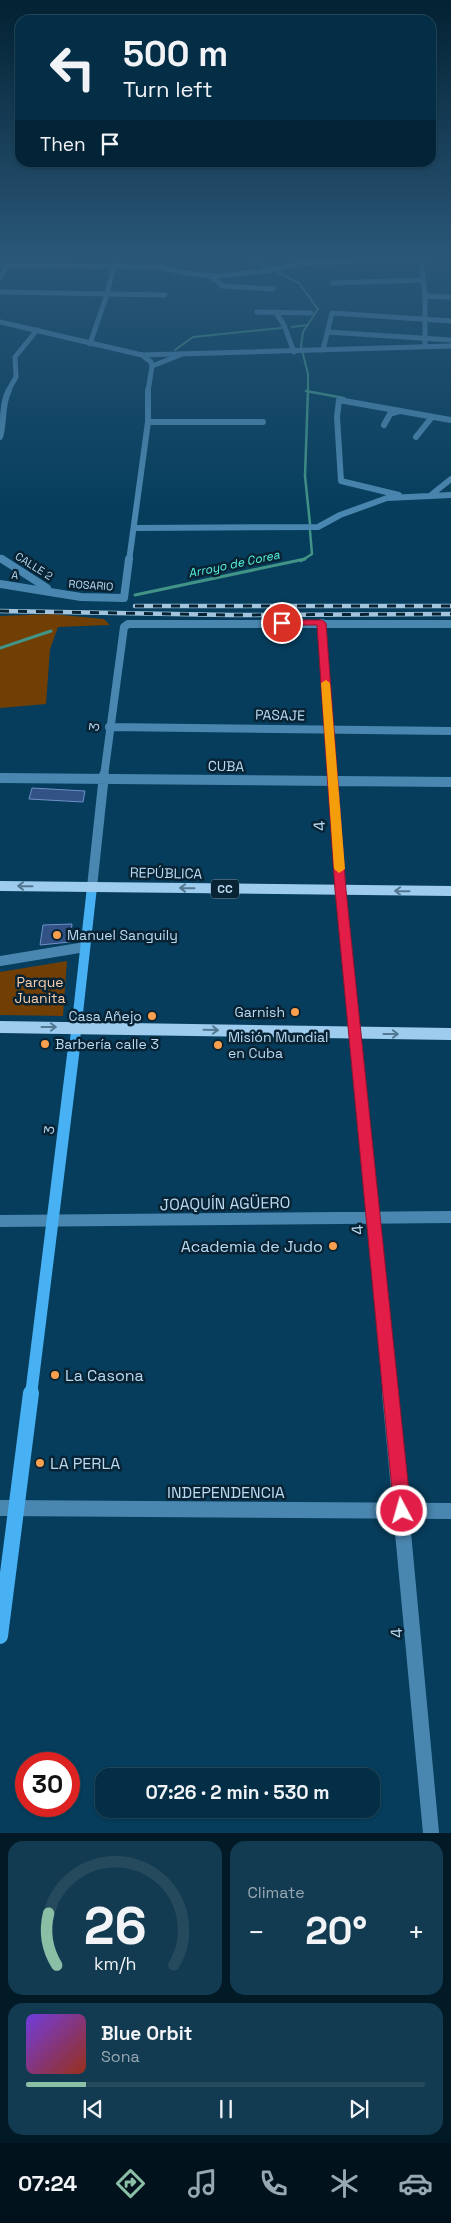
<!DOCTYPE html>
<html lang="en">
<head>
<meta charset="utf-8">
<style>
	:root { --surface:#042e45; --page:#123a50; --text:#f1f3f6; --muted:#97a8b3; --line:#254a5e; --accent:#8abfa5 }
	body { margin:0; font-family:"Space Grotesk",sans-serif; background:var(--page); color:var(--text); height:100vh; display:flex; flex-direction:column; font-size:19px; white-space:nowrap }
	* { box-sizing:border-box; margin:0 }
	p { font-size:16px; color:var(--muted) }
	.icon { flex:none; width:28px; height:28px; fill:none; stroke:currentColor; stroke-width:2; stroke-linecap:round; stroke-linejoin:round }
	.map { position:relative; height:1833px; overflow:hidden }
	.panel { display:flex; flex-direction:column; gap:8px; padding:8px; background:#021926; flex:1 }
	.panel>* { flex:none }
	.top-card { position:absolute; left:15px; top:15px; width:421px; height:152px; border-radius:15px; box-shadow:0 1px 4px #0004,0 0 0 1px var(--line); background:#042e45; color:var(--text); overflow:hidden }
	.speed { position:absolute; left:15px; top:1752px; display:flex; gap:10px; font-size:25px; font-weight:700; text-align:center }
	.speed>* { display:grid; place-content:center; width:65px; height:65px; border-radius:50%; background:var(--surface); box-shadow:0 1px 4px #0004,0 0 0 1px var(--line); line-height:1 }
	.speed .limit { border:8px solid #d22; background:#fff; color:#111 }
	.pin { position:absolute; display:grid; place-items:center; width:42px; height:42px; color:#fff; margin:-21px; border:2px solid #fff; border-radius:50%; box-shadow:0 1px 5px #0007 }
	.me { position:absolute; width:55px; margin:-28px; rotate:354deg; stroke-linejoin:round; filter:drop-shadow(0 0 4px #0008) }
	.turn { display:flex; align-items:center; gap:18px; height:105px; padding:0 25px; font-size:22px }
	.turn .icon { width:65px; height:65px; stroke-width:2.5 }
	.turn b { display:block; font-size:35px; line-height:42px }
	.then { display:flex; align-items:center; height:48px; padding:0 25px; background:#0003; gap:10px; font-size:19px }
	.big { font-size:38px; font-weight:700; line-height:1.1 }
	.panel .widget { flex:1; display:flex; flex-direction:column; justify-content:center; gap:8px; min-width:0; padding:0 18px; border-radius:15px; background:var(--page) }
	.panel .dial { align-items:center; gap:0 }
	.dial svg { height:130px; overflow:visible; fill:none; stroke:var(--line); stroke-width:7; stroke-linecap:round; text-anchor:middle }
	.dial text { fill:var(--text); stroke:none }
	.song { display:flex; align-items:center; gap:15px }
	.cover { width:60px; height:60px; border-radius:8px; background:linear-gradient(135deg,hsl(260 70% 55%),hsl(10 70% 35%)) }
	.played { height:5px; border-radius:2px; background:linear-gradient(90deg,var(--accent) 15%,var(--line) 15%) }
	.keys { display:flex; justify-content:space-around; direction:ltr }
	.heat { display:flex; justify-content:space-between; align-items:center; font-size:28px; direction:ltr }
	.panel .tiles { flex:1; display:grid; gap:8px; grid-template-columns:1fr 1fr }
	.widget:last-child { grid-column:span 2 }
	.trip { position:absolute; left:95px; top:1768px; width:285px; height:50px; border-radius:15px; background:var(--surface); box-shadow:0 1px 4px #0004,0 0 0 1px var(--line); font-weight:700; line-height:50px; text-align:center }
	.menu { display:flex; height:80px; justify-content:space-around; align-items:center; background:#02121c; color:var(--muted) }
	.menu .icon { width:35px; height:35px }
	.menu .active { color:var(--accent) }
	.menu b { font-size:22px; color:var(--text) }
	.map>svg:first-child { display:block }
	.green { fill:#713e04 }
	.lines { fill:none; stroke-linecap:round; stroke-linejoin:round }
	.stream-far2 { stroke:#419486; stroke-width:2 }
	.stream-far1 { stroke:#419486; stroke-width:2.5 }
	.stream { stroke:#419486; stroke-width:3 }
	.building { fill:#325185; stroke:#6e90ca }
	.minor-far5 { stroke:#4a87b0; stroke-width:5 }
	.minor-far4 { stroke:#4a87b0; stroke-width:6 }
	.minor-far3 { stroke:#4a87b0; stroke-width:8 }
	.minor-far2 { stroke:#4a87b0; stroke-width:10 }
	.minor-far1 { stroke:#4a87b0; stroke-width:12 }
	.minor { stroke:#4a87b0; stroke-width:16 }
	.tertiary { stroke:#4a87b0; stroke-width:5 }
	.secondary-far2 { stroke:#48b1f4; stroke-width:10 }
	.secondary-far1 { stroke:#48b1f4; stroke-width:12 }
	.secondary { stroke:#48b1f4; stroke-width:16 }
	.primary { fill:#9eccee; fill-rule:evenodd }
	.rail-casing { stroke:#a2c4dd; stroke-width:4.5 }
	.rail { stroke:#072334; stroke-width:3; stroke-dasharray:9; stroke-linecap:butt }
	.oneway { stroke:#527891 }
	.route { fill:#e11d48; stroke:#92132f }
	.slow { fill:#f59e0b }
	.poi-dot { fill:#f99f4d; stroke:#072334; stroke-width:2 }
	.labels { text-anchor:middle; stroke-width:5; stroke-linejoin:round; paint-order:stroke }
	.far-street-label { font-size:11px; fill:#bad9f1; stroke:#072334 }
	.far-water-label { font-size:12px; font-style:italic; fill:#58f6dd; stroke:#072334 }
	.shield { fill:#072334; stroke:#84a2b8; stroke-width:1 }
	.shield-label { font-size:12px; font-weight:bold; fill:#bad9f1 }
	.street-label { font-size:14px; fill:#bad9f1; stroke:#072334 }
	.poi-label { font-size:14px; fill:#bad9f1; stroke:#072334; text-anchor:start }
	.park-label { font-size:14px; fill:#faceab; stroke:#072334 }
	.near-street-label { font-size:16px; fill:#bad9f1; stroke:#072334 }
	.near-poi-label { font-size:16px; fill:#bad9f1; stroke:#072334; text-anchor:start }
</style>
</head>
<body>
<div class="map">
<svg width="451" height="1833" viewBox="0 0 451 1833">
	<rect width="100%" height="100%" fill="#063d5c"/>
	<path class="green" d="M52,614L104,619L110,625L58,627L50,649L46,704L0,708V616Z
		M67,961L63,1016L0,1015V972Z"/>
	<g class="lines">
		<path class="stream-far2" d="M257,257L254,259L255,261L299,283L318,309L303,332L301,346L308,374V391
			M292,327L308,325
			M175,350L193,337L281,328"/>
		<path class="stream-far1" d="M308,390L305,476L310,524
			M306,391L344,398
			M301,561L312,554L310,531"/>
		<path class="stream" d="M135,595L305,559
			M0,648L51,631"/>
	</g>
	<path class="building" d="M32,788L85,791L83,802L29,799Z
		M72,924L70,942L40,945L43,925Z"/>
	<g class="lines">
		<path class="minor-far5" d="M421,258L425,296V344
			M0,265L161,267L183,273L217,276L267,271L297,264L440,257
			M210,276L223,286L273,289
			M0,278L12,257
			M332,283L423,280
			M0,292L165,295
			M425,296L451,297
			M257,312L311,313
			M276,313L284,325L294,352
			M327,332L451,340
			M90,344L107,294L116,257
			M323,350L332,313L451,321
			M142,355L151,362L152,366L148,391
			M152,366L180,355
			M8,391L16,377L15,357L37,330"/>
		<path class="minor-far4" d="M148,422H263
			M384,425L390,414L400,411
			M0,437C5,420 1,405 9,390
			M416,437L432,417
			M399,495L341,481L337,417L339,400L451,420
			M431,495L451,479
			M134,528L318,527L340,515L387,498L451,495
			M0,558L4,561
			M129,561L148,422V390"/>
		<path class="minor-far3" d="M2,559L47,588
			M0,584L81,597L124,598L129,559
			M322,623L333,776
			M109,727L451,731
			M104,776L124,627L128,624H451"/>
		<path class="minor-far2" d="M333,775L341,890L357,1049
			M0,778L451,782
			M92,887L104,775
			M0,961L85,947"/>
		<path class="minor-far1" d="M356,1047L391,1395
			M0,1221L451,1217"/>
		<path class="minor" d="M390,1393L431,1833
			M0,1508L451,1511"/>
		<path class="tertiary" d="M0,322L142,355L451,346"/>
		<path class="secondary-far2" d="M74,1049L92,887"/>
		<path class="secondary-far1" d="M31,1395L74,1047"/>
		<path class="secondary" d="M0,1636L31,1393"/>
		<path class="primary" d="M0,881L451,886V896L0,891Z
			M0,1021L451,1028V1040L0,1033Z"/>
		<g class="rail-casing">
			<path id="rail" d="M135,606H451
				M0,611L231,615L451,614"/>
		</g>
		<use href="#rail" class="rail"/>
	</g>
	<defs><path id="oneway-shaft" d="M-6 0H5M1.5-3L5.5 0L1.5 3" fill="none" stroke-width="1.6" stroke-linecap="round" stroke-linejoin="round" transform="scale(1.25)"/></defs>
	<g class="oneway">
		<use href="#oneway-shaft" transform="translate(25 886) rotate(-179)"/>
		<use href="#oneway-shaft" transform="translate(187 888) rotate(-179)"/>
		<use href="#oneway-shaft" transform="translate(402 891) rotate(-179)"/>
		<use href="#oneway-shaft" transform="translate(49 1027)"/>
		<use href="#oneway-shaft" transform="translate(211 1030) rotate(1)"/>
		<use href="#oneway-shaft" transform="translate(391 1034)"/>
	</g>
	<linearGradient id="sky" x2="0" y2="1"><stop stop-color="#032233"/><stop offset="0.5" stop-color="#2a5778"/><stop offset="1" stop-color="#2a5778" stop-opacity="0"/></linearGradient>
	<rect width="451" height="513" fill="url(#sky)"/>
	<path class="route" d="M282,620H322L326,623L346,890L411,1511L408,1517L402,1520L396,1517L394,1511L335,890L317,625H279V621Z"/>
	<path class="slow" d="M326,680L330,683L345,869L339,873L334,869L321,683Z"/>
	<g class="poi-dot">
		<circle cx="57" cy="935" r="5"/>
		<circle cx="295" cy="1012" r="5"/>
		<circle cx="152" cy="1016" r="5"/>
		<circle cx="45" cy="1044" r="5"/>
		<circle cx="218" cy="1045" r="5"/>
		<circle cx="333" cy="1246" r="5"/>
		<circle cx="55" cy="1375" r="5"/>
		<circle cx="40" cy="1463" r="5"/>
	</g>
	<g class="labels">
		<g class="far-street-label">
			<text transform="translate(34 566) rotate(32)" y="4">CALLE 2</text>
			<text transform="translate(15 575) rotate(7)" y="4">A</text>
			<text transform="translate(91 585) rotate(4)" y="4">ROSARIO</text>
		</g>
		<g class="far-water-label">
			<text transform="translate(234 564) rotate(-12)" y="4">Arroyo de Corea</text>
		</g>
		<rect class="shield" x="211" y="879.5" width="28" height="19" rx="4"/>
		<g class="shield-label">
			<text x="225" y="893">CC</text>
		</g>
		<g class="street-label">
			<text transform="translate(280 715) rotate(1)" y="5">PASAJE</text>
			<text transform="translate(94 727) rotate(-83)" y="5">3</text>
			<text transform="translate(226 766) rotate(1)" y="5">CUBA</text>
			<text transform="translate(166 873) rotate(1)" y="5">REPÚBLICA</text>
			<text transform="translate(49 1130) rotate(-84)" y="5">3</text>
		</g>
		<g class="poi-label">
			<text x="67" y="940">Manuel Sanguily</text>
			<text x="285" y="1017" text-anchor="end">Garnish</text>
			<text x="142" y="1021" text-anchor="end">Casa Añejo</text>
			<text x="228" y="1042">Misión Mundial<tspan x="228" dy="16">en Cuba</tspan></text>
			<text x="55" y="1049">Barbería calle 3</text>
		</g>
		<g class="park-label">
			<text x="40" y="987">Parque<tspan x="40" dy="16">Juanita</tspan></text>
		</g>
		<g class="near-street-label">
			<text transform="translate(319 826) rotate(-94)" y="6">4</text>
			<text transform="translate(225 1203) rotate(-1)" y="6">JOAQUÍN AGÜERO</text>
			<text transform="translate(357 1230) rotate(-96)" y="6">4</text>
			<text x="226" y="1498">INDEPENDENCIA</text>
			<text transform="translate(396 1633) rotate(-95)" y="6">4</text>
		</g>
		<g class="near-poi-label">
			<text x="323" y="1252" text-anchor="end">Academia de Judo</text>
			<text x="65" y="1381">La Casona</text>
			<text x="50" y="1469">LA PERLA</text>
		</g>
	</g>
</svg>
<div class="speed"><div class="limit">30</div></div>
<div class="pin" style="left:282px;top:623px;background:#d93025"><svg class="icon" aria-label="arrive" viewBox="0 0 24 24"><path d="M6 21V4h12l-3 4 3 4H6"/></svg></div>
<svg class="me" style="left:402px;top:1511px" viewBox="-20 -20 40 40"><circle r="17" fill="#e11d48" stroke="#fff" stroke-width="3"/><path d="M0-11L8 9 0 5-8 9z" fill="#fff"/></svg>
<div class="trip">07:26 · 2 min · 530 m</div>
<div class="top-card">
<div class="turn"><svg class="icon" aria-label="left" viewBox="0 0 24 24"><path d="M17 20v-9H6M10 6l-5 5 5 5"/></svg><div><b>500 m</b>Turn left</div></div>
<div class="then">Then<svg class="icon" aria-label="arrive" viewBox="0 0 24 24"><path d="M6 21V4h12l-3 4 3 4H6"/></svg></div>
</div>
</div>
<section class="panel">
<div class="tiles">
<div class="widget dial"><svg viewBox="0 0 100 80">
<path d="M14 69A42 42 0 1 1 86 69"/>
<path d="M14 69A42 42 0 0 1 9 37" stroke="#8abfa5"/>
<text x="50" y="56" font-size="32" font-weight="700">26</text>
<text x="50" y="72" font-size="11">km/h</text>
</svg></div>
<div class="widget"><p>Climate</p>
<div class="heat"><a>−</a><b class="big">20°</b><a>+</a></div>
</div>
<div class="widget">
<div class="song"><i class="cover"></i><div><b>Blue Orbit</b><p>Sona</p></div></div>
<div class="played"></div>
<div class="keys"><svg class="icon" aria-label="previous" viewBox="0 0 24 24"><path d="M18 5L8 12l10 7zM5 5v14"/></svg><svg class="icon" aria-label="pause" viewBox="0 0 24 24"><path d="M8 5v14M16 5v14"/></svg><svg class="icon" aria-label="next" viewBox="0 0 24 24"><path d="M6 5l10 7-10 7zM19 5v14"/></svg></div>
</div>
</div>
</section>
<nav class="menu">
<b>07:24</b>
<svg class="icon active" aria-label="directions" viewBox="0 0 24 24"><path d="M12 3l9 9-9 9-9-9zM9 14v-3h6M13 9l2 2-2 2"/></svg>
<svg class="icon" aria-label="music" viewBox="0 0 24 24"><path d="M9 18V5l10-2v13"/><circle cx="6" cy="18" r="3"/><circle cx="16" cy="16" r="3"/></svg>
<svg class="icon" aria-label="phone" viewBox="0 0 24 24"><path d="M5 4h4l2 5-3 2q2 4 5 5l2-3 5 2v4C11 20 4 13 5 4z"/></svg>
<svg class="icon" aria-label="climate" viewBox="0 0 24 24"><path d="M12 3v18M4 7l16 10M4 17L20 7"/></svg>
<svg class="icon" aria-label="car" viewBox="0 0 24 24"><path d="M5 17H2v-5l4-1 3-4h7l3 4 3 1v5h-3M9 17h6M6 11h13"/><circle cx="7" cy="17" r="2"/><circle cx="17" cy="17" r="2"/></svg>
</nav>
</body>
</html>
